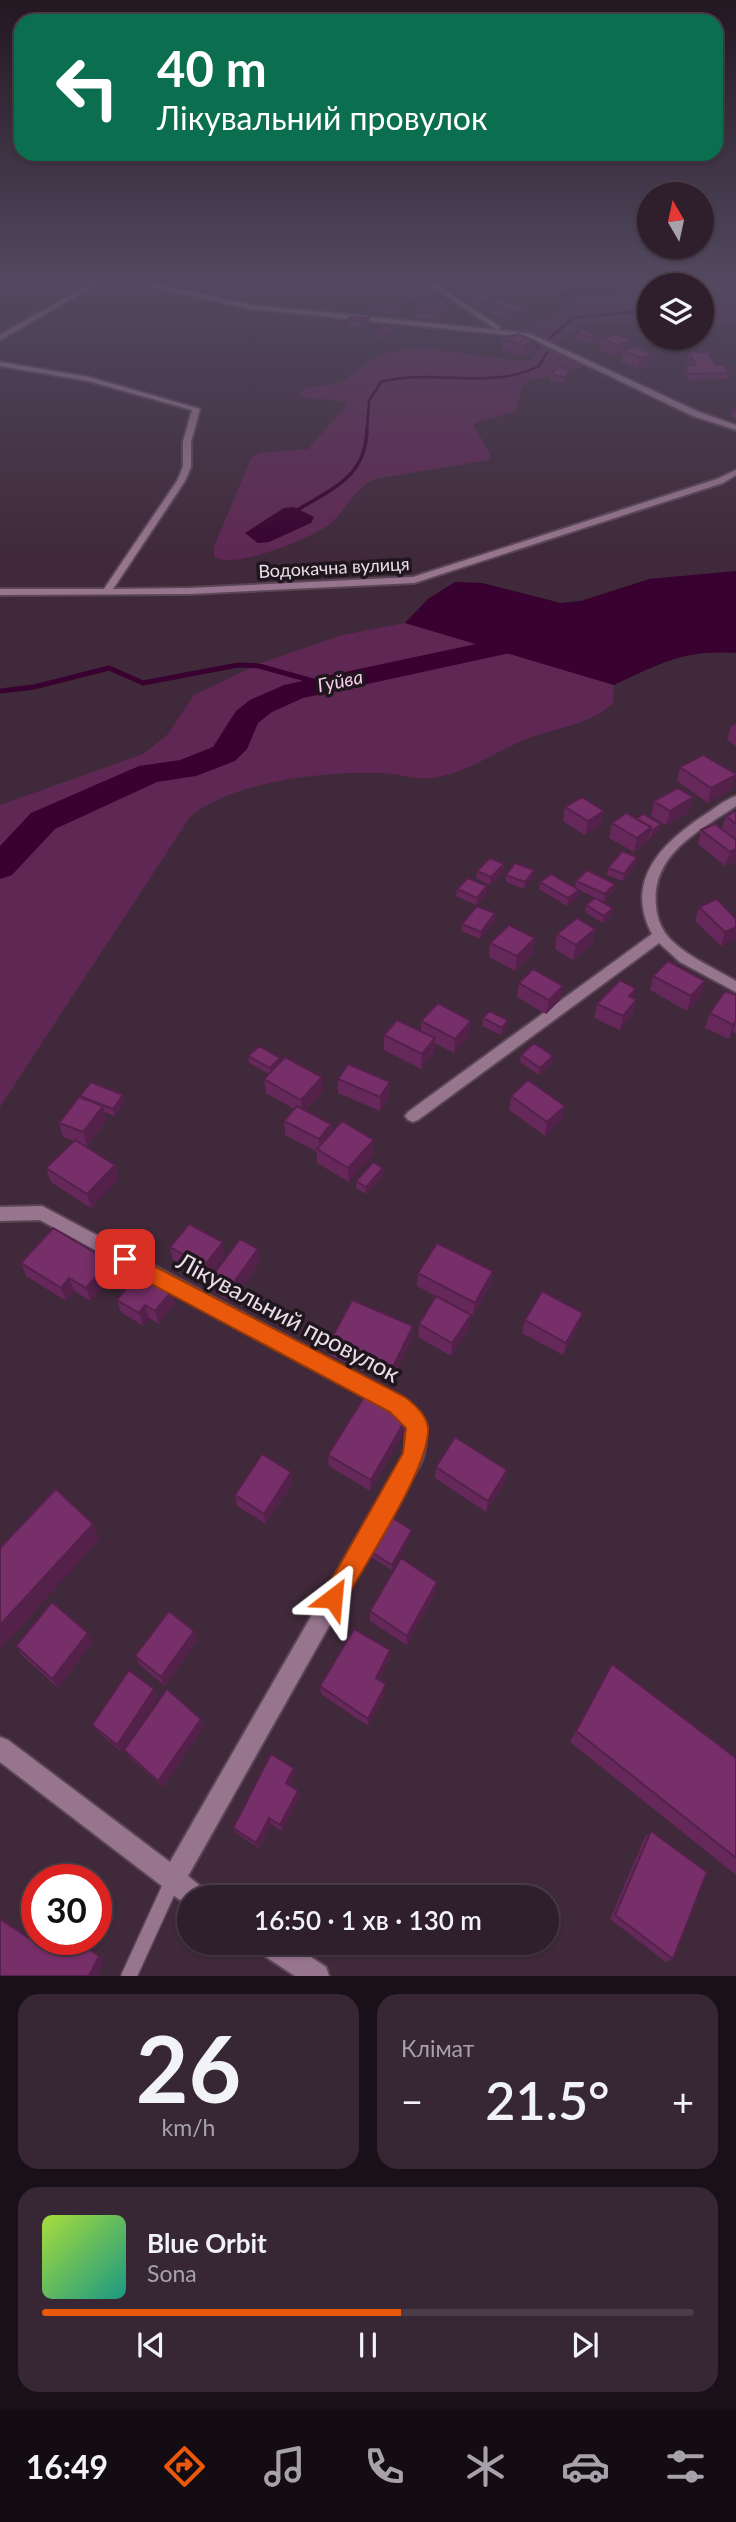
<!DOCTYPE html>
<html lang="uk">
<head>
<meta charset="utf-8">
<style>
	:root { --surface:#2f1f2c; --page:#372734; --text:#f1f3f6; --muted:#a7a2a9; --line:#4a3d48; --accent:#ea580c }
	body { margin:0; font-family:Lato,sans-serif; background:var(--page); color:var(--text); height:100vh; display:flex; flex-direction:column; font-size:26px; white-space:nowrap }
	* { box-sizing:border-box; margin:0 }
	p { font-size:23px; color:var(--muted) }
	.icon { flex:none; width:38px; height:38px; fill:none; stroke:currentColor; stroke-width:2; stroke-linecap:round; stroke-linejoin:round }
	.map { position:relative; height:1976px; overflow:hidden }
	.panel { display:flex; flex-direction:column; gap:18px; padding:18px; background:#1a1118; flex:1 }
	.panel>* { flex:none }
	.banner { position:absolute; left:14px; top:14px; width:709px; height:147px; border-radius:21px; box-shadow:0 2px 5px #0004,0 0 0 2px var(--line); background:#0b6e4f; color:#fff; overflow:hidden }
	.needle { width:46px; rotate:351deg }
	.fabs { position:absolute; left:637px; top:182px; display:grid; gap:14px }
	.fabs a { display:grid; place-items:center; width:77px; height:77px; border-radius:50%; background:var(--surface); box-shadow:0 2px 5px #0004,0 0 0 2px var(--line); font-size:35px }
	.speed { position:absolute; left:21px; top:1864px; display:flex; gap:14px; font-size:35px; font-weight:700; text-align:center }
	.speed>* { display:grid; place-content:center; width:91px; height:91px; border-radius:50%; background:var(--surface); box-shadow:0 2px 5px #0004,0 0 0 2px var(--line); line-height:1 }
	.speed .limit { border:10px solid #d22; background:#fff; color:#111 }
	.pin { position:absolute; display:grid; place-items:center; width:60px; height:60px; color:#fff; margin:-30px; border-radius:14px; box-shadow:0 4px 10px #0006 }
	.me { position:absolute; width:77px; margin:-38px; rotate:29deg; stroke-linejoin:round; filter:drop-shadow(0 0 5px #0008) }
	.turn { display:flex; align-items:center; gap:24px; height:147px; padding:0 28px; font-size:32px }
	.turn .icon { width:91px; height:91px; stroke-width:2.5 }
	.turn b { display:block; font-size:49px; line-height:60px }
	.big { font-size:52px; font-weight:600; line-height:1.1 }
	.panel .tile { flex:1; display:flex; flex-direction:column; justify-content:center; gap:10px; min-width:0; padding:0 24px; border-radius:21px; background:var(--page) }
	.panel .dial { align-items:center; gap:0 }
	.dial b { font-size:91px; line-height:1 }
	.song { display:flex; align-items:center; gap:21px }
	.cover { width:84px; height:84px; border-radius:10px; background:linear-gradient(135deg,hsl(80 70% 55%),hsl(170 70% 35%)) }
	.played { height:7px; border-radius:4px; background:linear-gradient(90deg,var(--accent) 55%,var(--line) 55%) }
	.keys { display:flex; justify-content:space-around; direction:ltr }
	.heat { display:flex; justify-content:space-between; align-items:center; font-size:38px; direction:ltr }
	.panel .tiles { flex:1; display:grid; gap:18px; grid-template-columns:1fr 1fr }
	.tile:last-child { grid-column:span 2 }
	.trip { position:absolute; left:177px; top:1885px; width:382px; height:70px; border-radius:35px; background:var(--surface); box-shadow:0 2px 5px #0004,0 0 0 2px var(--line); font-weight:600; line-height:70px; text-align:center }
	.menu { display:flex; height:112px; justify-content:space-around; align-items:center; background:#130c12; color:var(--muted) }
	.menu .icon { width:49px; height:49px }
	.menu .on { color:var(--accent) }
	.menu b { font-size:32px; color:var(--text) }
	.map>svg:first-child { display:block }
	.green { fill:#5f2854 }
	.water { fill:#38012f }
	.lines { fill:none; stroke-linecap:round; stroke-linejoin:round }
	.stream-far2 { stroke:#38012f; stroke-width:2.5 }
	.stream-far1 { stroke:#38012f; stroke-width:3.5 }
	.stream { stroke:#38012f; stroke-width:5 }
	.river { fill:#38012f; fill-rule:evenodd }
	.service-casing { stroke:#5b4656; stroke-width:18 }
	.minor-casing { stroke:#5b4656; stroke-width:4 }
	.tertiary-casing { stroke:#5b4656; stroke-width:4 }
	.service { stroke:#98758f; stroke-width:15 }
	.minor { fill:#98758f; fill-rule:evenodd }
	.tertiary { fill:#98758f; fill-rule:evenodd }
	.wall { fill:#66285a }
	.shaded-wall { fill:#53214a }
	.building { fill:#772f69; stroke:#53214a; stroke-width:2 }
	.route { fill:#ea580c; stroke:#983908; stroke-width:2 }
	.labels { text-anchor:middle; stroke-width:7; stroke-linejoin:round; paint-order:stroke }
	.far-street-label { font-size:18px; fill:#ebdde7; stroke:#20161d }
	.far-water-label { font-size:19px; font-style:italic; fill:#f7cdeb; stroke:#20161d }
	.near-street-label { font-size:24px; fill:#ebdde7; stroke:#20161d }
</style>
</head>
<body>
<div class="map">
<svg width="736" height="1976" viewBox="0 0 736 1976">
	<rect width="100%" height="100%" fill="#3f293a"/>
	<path class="green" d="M568,281H736V326L702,324V285H649V322H585L555,345L594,364L529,381L522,386L516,411L473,424L490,454L489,460L375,479C354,488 347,510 330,524C312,538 234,570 214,557V547L251,458L260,453L308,449L347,405L342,401L305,398L300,396L303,389L340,383L377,356L403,349L426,348L520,361L531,360L544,341L513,332L569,309L557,299L560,287Z
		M405,623L614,685L613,704C586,725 565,726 535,736C499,748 470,773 432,778C416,780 400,774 384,773C328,771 233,780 190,817L0,1107V805L143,754L168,734L194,695L261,663L342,635Z"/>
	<path class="water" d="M570,286H610L617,291L562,298Z
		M294,507L314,517L311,523L269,542L258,543L245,533L284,508Z
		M736,571V653C682,650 662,663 614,685L405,623L428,599L455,582L482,583L561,603L581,601L649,579Z"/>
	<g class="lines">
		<path class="stream-far2" d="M636,281L649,288
			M550,338L573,318L649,310
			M367,429L369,401L381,382C432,368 492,391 539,366L547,352"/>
		<path class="stream-far1" d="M294,512C332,488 367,478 367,427"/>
		<path class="stream" d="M0,691L34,687L109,668L143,683L238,665L259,666L324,684"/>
		<path class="river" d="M542,630L552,632L556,638L552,644L303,698L272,712L258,723L247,749L235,761L196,776L157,782L55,829L12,875L0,879V846L31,813L139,766L180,760L213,747L236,711L250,700L284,685Z"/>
		<g class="service-casing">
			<path id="service" d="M129,1976L172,1882"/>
		</g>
		<g class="minor-casing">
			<path id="minor" d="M95,281H102L0,340V335Z
				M0,362L89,377L200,409L191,442V467L185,481L113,589L190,588L413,577L717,479L736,470V475L723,483L414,583L190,594L0,595V589H104L177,481L183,467V442L192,410L88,381L0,366Z
				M736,796V806C699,831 651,854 656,906C657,919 662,931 671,940C690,958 714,968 736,981V992L680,962L659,943L418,1120L413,1122L408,1120L405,1116L408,1112L652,934C624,881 661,844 703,816C713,810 724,800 736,796Z
				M42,1206L405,1399C425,1415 431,1439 421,1463L188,1876L204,1889L208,1897H189V1906L164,1889L162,1886L0,1762V1737L8,1740L170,1862L405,1453L406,1427L391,1411L40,1220L0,1221V1207Z
				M254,1942H288L326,1967L329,1976H295L257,1951Z"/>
		</g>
		<g class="tertiary-casing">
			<path id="tertiary" d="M129,281H139L251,305L497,330L424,281H431L500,327L499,330L531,334L699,412L736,425V430L693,416L528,337L251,309Z"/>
		</g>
		<use href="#service" class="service"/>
		<use href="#minor" class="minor"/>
		<use href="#tertiary" class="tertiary"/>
	</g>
	<path class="wall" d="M453,281H481L482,292L460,295L452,289Z
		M406,290L429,299L416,300L406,296Z
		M488,294L525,319L513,323L487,312V306L480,307L472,303V298Z
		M421,300L444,304L443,310H440L439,314L437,319L415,317V312L421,308Z
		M396,305V310L393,314L375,312V307Z
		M351,317L369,324L366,328L347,326V320Z
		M394,328V333L384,338L375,335V329Z
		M575,333L599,335L598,340L590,344L575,339Z
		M503,338L536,342L535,353L521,357L502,349Z
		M601,338L633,341L632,348L654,354L652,366L638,369L621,362L622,354L615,356L600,350Z
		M689,352L729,373L728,379L688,380L684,371L685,365H691L688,358Z
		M571,369L570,375L564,383L550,381L551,375Z
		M732,409H736V419L731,415Z
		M736,724V746L727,740L731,726Z
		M680,767L732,789L708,803L677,781Z
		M693,797L689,812L666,825L651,816L654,801Z
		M565,807L604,811L601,825L585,835L563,821Z
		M736,811V862L725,866L698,844L701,830L722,829L726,816Z
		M612,823L659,831L650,838L649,837L648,842L634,852L609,838Z
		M504,864L503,872L490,885L476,878L477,871Z
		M636,865L623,881L607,875L608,868Z
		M534,870L533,877L524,889L506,882V875Z
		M576,881L615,884L614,891L604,902L579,890L578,897L567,906L539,889L540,882L575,888Z
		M457,889L487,894L476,905L456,896Z
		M586,905L613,908L611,916L603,923L585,912Z
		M699,907L736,919L721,946L695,921Z
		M495,913V921L480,939L462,931V924Z
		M595,929L592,944L573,960L555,949L557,934Z
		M535,938L533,953L515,971L489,957L490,943Z
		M653,976L701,996L687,1011L650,990Z
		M519,983L560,1000L546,1014L517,997Z
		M736,995V1034L733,1032L729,1039L705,1028L710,1013Z
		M633,998L636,1000L633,1014L620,1030L594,1018L597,1004Z
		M483,1018L507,1027L501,1035L482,1026Z
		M421,1021L470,1035L454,1053L435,1043L434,1053L421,1069L384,1050V1035L421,1032Z
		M521,1055L553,1056L552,1063L539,1075L520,1062Z
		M248,1056L281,1062L323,1091L305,1110L331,1124L332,1132L374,1140V1154L349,1182L317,1163V1152L285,1135L284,1121L294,1109L266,1093L264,1079L269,1074L249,1063Z
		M338,1079L390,1082V1096L380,1111L338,1093Z
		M123,1095L125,1102L115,1116L104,1112L107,1120L87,1146L81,1144L115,1165L119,1179L91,1208L51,1182L46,1168L74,1141L63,1137L59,1123L81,1097L80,1096Z
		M511,1096L562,1120L545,1136L509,1110Z
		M383,1175L366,1194L356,1188V1181Z
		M170,1247L225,1256L207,1279L173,1260Z
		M258,1249L260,1262L232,1302L213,1292L210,1279Z
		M21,1263L113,1274L91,1301L74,1291L66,1301L26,1276Z
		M493,1271L491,1284L473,1316L471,1315L469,1328L451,1356L418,1337L419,1324L436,1296L417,1286L418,1273Z
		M117,1300L175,1304L159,1324L149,1318L143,1326L121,1312Z
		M525,1320L579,1325L563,1355L522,1333Z
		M412,1339L391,1383L329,1355V1343Z
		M406,1429L370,1491L329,1466L328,1455Z
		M436,1467L507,1470L505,1481L486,1512L435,1478Z
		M291,1472L292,1484L266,1524L237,1506L235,1495Z
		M411,1535L392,1570L371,1557V1552Z
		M436,1592L407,1645L370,1621V1611Z
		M88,1633L93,1642L58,1688L22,1655L16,1646Z
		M197,1640L165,1686L140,1665L135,1656Z
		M390,1650L389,1659L379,1680L385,1692L368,1726L321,1694L320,1686Z
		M612,1664L736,1758V1875L570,1742Z
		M154,1689L158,1697L128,1743L204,1726L163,1787L129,1757L124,1750L122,1752L98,1732L92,1725Z
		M294,1768L295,1775L290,1786L298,1791L299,1798L282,1831L271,1824L259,1848L236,1833L233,1828Z
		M651,1831L673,1959L666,1962L610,1919L645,1837Z"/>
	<path class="shaded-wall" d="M482,282V292L460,295L461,284Z
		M429,294V299L416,300V295Z
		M497,298L487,302V306L480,307L481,302Z
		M396,305V310L393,314V309Z
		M526,308L525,319L513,323L514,312Z
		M369,318V324L366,328V322Z
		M394,328V333L384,338V332Z
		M599,335L598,340L590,344L591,338Z
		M633,341L631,352L623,351L622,354L615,356L617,345Z
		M536,342L535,353L521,357L522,346Z
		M654,354L652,366L638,369L640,358Z
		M571,369L570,375L564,383L565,377Z
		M736,775L732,789L708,803L711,788Z
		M693,797L689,812L666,825L670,811Z
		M604,811L601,825L585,835L588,821Z
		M661,824L659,831L650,838L652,831Z
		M651,827L648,842L634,852L637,838Z
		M736,849V862L725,866L730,852Z
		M637,857L636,865L623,881L624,874Z
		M504,864L503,872L490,885L491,877Z
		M534,870L533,877L524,889L525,882Z
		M615,884L614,891L604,902L605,894Z
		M487,886V894L476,905L477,898Z
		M579,890L578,897L567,906L568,898Z
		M613,908L611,916L603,923L604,916Z
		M495,913V921L480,939L481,932Z
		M736,927V940L721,946L725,932Z
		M595,929L592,944L573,960L576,945Z
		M535,938L533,953L515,971L517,956Z
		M705,981L701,996L687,1011L691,996Z
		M563,986L560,1000L546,1014L549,1000Z
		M636,989L632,1003L629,996Z
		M636,1000L633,1014L620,1030L623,1016Z
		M508,1020L507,1027L501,1035L502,1028Z
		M471,1021L470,1035L454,1053L455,1039Z
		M736,1021L733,1032L729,1039L733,1025Z
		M435,1038L434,1053L421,1069L422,1054Z
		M553,1056L552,1063L539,1075L540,1068Z
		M280,1058L281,1065L271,1076L270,1068Z
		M322,1077L323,1091L302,1114L301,1100Z
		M390,1082V1096L380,1111V1097Z
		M123,1095L125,1102L115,1116L113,1109Z
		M103,1106L107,1120L87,1146L83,1132Z
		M565,1106L562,1120L545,1136L547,1122Z
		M331,1124L332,1138L319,1151V1139Z
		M374,1140V1154L349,1182L348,1168Z
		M115,1165L119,1179L91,1208L87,1194Z
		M383,1168V1175L366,1194V1187Z
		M223,1242L225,1256L207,1279L204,1266Z
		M258,1249L260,1262L232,1302L229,1289Z
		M109,1261L113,1274L91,1301L86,1288Z
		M493,1271L491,1284L473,1316L475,1303Z
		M69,1278L74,1291L66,1301L61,1288Z
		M172,1291L175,1304L159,1324L155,1311Z
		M145,1305L149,1318L143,1326L139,1313Z
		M583,1313L579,1325L563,1355L566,1343Z
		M471,1315L469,1328L451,1356L452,1343Z
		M413,1326L412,1339L391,1383V1371Z
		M407,1417L406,1429L370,1491L371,1480Z
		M507,1470L505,1481L486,1512L488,1501Z
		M291,1472L292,1484L266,1524L264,1514Z
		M93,1524L100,1539L0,1650V1625Z
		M412,1530L411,1535L392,1570V1565Z
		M437,1582L436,1592L407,1645V1636Z
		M194,1631L197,1640L165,1686L161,1677Z
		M88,1633L93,1642L58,1688L52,1679Z
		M390,1650L389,1659L376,1686V1678Z
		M386,1684L385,1692L368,1726V1719Z
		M154,1689L158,1697L122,1752L117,1745Z
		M201,1719L204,1726L163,1787L158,1781Z
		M294,1768L295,1775L288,1790L286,1783Z
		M298,1791L299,1798L282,1831L280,1825Z
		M269,1818L271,1824L259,1848L256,1843Z
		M0,1917L60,1957L53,1954L0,1919Z
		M74,1939L105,1959L97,1976H89Z"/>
	<path class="building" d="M456,281H481L482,282L461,284Z
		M424,288L429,294L416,295L406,290Z
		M488,294L497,298L481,302L472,298Z
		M500,298L526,308L514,312L487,302Z
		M421,300H442L444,304L423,305Z
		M378,303L396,305L393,309L375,307Z
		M418,307L440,308L437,313L415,312Z
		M351,317L369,318L366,322L347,320Z
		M385,325L394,328L384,332L375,329Z
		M583,330L599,335L591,338L575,333Z
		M518,334L536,342L522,346L503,338Z
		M617,334L633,341L617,345L601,338Z
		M636,347L654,354L640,358L623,351Z
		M689,352H708L715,365H724L729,373L689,374L685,365H696Z
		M557,367L571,369L565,377L551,375Z
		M703,755L736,774V775L711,788L680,767Z
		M678,788L693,797L670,811L654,801Z
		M582,797L604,811L588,821L565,807Z
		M736,811V824L726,816Z
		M626,813L651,827L637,838L612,823Z
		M643,814L661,824L652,831L651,830V827L636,819Z
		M715,824L736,840V849L730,852L701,830Z
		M622,851L637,857L624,874L608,868Z
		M490,858L504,864L491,877L477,871Z
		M515,863L534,870L525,882L506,875Z
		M587,870L615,884L605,894L576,881Z
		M551,874L579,890L568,898L540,882Z
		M468,878L487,886L477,898L457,889Z
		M595,898L613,908L604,916L586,905Z
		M717,899L736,919V927L725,932L699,907Z
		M477,906L495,913L481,932L462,924Z
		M577,918L595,929L576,945L557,934Z
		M509,925L535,938L517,956L490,943Z
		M668,961L705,981L691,996L653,976Z
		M533,969L563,986L549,1000L519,983Z
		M620,980L636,989L629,996L636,1000L623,1016L597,1004Z
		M725,991L736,995V1021L733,1025L710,1013Z
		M438,1003L471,1021L455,1039L421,1021Z
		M489,1011L508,1020L502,1028L483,1018Z
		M397,1020L435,1038L422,1054L384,1035Z
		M534,1043L553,1056L540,1068L521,1055Z
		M259,1046L280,1058L270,1068L248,1056Z
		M285,1057L322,1077L301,1100L264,1079Z
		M348,1064L390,1082L380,1097L338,1079Z
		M528,1080L565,1106L547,1122L511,1096Z
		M91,1082L123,1095L113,1109L80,1096Z
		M79,1097L103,1106L83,1132L59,1123Z
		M297,1106L331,1124L319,1139L284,1121Z
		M342,1121L374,1140L348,1168L317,1149Z
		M75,1140L115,1165L87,1194L46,1168Z
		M373,1162L383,1168L366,1187L356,1181Z
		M189,1224L223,1242L204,1266L170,1247Z
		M53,1228L109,1261L86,1288L69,1278L61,1288L21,1263Z
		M240,1239L258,1249L229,1289L210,1279Z
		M437,1243L493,1271L475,1303L418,1273Z
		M139,1272L172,1291L155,1311L145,1305L139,1313L117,1300Z
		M542,1291L583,1313L566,1343L525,1320Z
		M436,1296L471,1315L452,1343L419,1324Z
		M352,1300L413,1326L391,1371L329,1343Z
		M366,1394L407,1417L371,1480L328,1455Z
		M455,1437L507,1470L488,1501L436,1467Z
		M262,1454L291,1472L264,1514L235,1495Z
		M56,1489L93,1524L0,1625V1548Z
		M391,1517L412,1530L392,1565L371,1552Z
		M401,1558L437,1582L407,1636L370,1611Z
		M52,1602L88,1633L52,1679L16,1646Z
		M169,1611L194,1631L161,1677L135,1656Z
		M354,1629L390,1650L376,1678L386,1684L368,1719L320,1686Z
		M612,1664L736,1758V1858L576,1731Z
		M129,1670L154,1689L117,1745L92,1725Z
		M167,1689L201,1719L158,1781L124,1750Z
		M271,1754L294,1768L286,1783L298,1791L280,1825L269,1818L256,1843L233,1828Z
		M651,1831L707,1872L673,1959L615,1915Z
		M0,1919L53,1954L61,1939H74L99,1956L89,1976H0Z"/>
	<linearGradient id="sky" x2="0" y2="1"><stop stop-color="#231720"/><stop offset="0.5" stop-color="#524960"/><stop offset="1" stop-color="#524960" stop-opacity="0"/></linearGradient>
	<rect width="736" height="557" fill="url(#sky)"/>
	<path class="route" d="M125,1251L405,1397C414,1404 426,1414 428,1427C432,1465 362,1568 342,1606L333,1609L325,1606L321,1598L403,1453L406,1428L390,1412L118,1266L115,1259L118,1253Z"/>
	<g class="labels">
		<g class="far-street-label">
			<text transform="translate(334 568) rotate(-3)" y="6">Водокачна вулиця</text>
		</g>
		<g class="far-water-label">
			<text transform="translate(340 681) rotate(-12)" y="7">Гуйва</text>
		</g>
		<g class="near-street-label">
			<text transform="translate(288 1318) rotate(28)" y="8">Лікувальний провулок</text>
		</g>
	</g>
</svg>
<div class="fabs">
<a><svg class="needle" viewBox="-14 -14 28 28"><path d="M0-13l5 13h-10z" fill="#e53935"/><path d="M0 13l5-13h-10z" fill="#a7a2a9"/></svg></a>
<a><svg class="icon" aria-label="layers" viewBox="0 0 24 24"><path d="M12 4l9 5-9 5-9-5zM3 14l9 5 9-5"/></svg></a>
</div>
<div class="speed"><div class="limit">30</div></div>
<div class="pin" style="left:125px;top:1259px;background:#d93025"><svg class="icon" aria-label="arrive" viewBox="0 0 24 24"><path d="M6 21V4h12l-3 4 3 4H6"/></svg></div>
<svg class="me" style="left:333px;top:1598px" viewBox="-20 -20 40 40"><path d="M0-17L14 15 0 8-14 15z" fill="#ea580c" stroke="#fff" stroke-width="4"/></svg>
<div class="trip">16:50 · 1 хв · 130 m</div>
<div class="banner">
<div class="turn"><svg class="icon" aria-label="left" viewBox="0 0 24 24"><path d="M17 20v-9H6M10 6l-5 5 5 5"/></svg><div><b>40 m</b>Лікувальний провулок</div></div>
</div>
</div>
<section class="panel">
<div class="tiles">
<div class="tile dial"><b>26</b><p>km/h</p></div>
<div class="tile"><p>Клімат</p>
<div class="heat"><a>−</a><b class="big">21.5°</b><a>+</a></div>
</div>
<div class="tile">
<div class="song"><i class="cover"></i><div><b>Blue Orbit</b><p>Sona</p></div></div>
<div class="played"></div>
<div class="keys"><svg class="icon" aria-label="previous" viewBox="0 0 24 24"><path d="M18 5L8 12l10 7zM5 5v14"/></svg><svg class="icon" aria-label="pause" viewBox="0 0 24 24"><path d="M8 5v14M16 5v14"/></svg><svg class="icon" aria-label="next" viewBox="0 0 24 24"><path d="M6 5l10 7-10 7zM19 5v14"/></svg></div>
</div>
</div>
</section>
<nav class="menu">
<b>16:49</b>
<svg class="icon on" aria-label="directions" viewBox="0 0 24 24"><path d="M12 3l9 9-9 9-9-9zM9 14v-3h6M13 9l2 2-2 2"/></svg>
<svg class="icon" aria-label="music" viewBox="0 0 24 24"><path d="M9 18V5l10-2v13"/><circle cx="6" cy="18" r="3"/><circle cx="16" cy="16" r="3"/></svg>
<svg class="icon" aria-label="phone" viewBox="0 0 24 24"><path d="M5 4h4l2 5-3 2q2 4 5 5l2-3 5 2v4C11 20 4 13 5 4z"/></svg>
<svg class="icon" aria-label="climate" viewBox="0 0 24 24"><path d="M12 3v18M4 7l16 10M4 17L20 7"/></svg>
<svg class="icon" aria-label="car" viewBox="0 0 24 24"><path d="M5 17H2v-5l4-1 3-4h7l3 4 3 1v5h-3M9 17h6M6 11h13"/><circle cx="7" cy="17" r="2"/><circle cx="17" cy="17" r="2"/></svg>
<svg class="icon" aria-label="filters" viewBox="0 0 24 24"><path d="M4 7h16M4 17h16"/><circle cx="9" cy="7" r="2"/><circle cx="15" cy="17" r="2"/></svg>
</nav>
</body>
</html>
